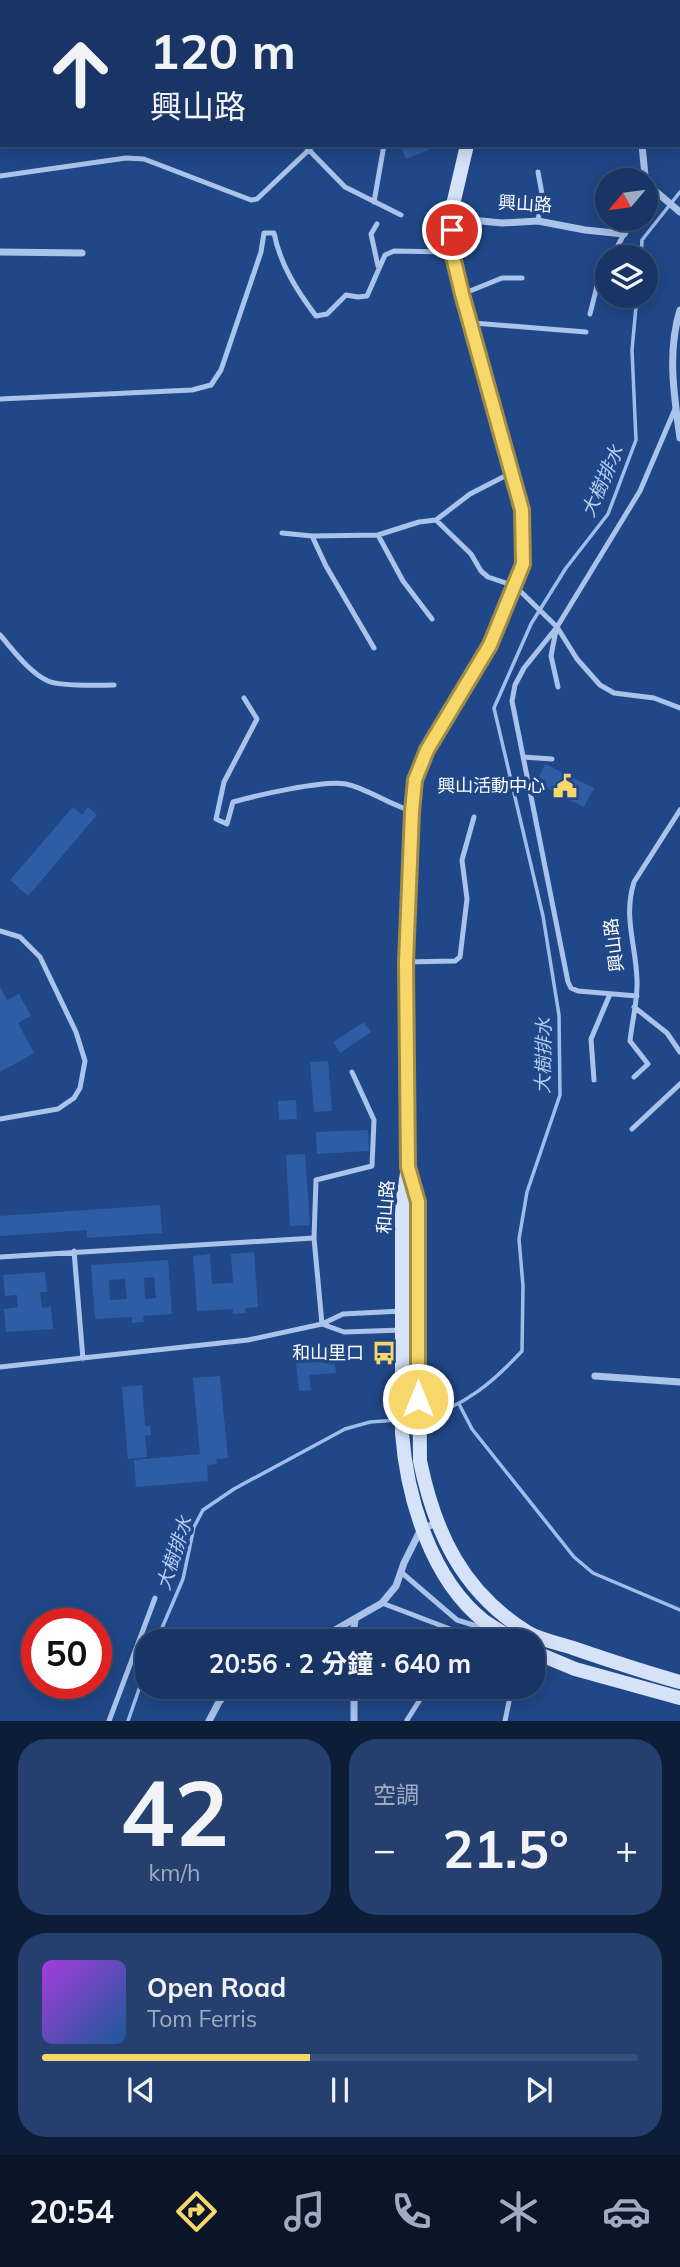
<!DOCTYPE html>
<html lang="zh-TW">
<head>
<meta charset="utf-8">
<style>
	:root { --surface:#183565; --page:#25406e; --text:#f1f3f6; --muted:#9fabbf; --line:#365079; --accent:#f8d76a }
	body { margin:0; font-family:Mulish,"Noto Sans TC",sans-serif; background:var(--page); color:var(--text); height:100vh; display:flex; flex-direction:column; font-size:26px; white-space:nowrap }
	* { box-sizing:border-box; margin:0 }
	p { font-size:23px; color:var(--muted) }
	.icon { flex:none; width:38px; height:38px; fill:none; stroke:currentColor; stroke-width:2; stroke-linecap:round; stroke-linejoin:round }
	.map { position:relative; height:1721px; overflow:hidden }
	.side { display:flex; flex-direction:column; gap:18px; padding:18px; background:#0d1d38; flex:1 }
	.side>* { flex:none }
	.guide { position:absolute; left:0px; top:0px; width:681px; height:147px; box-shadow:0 4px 18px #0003,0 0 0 2px var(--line); background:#183565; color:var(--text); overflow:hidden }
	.needle { width:46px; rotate:241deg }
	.controls { position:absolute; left:595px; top:168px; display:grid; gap:14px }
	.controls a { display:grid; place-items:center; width:63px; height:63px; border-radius:50%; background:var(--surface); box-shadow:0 4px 18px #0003,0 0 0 2px var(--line); font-size:35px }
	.speed { position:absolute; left:21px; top:1608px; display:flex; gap:14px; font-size:35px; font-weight:700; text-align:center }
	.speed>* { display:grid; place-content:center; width:91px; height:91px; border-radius:50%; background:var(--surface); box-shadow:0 4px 18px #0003,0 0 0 2px var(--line); line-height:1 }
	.speed .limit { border:10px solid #d22; background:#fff; color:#111 }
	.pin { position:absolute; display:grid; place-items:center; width:60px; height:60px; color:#fff; margin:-30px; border:4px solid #fff; border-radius:50%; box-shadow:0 2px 7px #0007 }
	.me { position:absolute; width:77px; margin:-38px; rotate:0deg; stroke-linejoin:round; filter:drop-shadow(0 0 5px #0008) }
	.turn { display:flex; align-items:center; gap:24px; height:147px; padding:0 35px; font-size:32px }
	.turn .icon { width:91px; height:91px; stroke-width:2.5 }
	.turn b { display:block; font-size:49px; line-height:60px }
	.big { font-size:52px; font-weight:700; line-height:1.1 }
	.side .tile { flex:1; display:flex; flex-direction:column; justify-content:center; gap:10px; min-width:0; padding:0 24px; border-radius:28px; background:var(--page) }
	.side .dial { align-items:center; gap:0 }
	.dial b { font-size:91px; line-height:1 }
	.song { display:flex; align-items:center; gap:21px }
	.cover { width:84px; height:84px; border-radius:10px; background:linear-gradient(135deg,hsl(280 70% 55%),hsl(210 70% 35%)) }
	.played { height:7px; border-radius:4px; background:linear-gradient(90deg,var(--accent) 45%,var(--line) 45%) }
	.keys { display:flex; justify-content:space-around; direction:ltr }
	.heat { display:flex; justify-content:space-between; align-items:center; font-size:38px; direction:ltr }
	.side .tiles { flex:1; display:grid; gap:18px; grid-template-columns:1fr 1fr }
	.tile:last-child { grid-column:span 2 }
	.trip { position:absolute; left:135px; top:1629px; width:410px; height:70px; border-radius:28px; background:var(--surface); box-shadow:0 4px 18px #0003,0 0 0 2px var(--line); font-weight:700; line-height:70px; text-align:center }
	.dock { display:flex; height:112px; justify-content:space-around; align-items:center; background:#0a1528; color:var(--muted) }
	.dock .icon { width:49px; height:49px }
	.dock .current { color:var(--accent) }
	.dock b { font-size:32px; color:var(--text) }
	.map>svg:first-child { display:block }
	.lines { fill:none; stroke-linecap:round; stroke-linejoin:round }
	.stream { stroke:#9dbdec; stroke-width:3.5 }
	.building { fill:#2f5da5; fill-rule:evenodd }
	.lane { stroke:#aac3ea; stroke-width:5 }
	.street { stroke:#aac3ea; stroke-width:7 }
	.secondary { stroke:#d5e2f8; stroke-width:14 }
	.route-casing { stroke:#a18c45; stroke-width:18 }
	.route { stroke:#f8d76a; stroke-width:12 }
	.labels { text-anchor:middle; stroke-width:7; stroke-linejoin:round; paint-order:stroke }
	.street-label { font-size:18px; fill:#fff; stroke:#204787 }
	.poi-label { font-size:18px; fill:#fff; stroke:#204787; text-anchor:end }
	.water-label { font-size:19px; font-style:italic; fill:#b5cef2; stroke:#204787 }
</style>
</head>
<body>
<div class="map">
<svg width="680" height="1721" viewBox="0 0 680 1721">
	<rect width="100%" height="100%" fill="#204787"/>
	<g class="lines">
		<path class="stream" d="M641,257L642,240L680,192
			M459,1404L472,1429L574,1557L593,1573L680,1610
			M423,1416C463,1409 496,1379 522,1351L523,1286L519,1239L527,1192L560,1095L559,1015L543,916L494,708L531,624L566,568L608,514L636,440L632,350L637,296
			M156,1642L183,1579L194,1527L203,1510L234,1489L345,1429L370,1422L398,1420
			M128,1721L147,1666"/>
	</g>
	<path class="building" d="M400,145H432L433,148L406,159Z
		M545,764L594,788L584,807L536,783Z
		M73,807L82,815L88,807L97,815L28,896L10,880Z
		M0,987L7,1000L19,994L31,1016L18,1023L34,1053L0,1072Z
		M364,1022L371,1032L340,1053L333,1042Z
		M328,1061L332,1111L314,1112L310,1062Z
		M296,1100L297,1119L279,1120L278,1101Z
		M368,1130L369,1151L317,1154L316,1132Z
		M305,1154L310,1225L290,1226L286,1155Z
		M160,1205L162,1233L87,1238V1230L0,1236V1216Z
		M254,1252L258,1307L245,1308L246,1313L233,1314V1309L197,1311L193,1256L210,1254L212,1284L233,1283L231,1254Z
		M168,1260L172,1314L143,1316L144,1322L132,1323V1317L95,1319L91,1265ZM154,1277L156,1298L145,1299L144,1278ZM125,1279L127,1299L110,1300L109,1280Z
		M45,1272L47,1292H40L42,1308L51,1307L53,1329L6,1332L4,1309L18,1307L17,1295L5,1296L3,1275Z
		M334,1358L336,1373L309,1375L311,1390L299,1391L296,1362Z
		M220,1376L228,1458L216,1459L217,1464L207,1465L208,1481L136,1487L134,1460L200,1454L193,1378Z
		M142,1385L145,1426H150L151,1435L145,1436L147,1457L128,1459L122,1387Z"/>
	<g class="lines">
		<path class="lane" d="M519,2V0
			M0,8H2
			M0,69L2,68
			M304,145L345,187L401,215
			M538,172L542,194L538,221
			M0,176L126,158L144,159L251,200L257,199L314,145
			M374,202L384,145
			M377,224L371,234L378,266
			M612,257L624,234
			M465,293L502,278H522
			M590,314L597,286L607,267
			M474,323L586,332
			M0,399L192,390L211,385L221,370L261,252L264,233H274C280,264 297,291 316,316L327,314L346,295L358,297L367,296L385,255L394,251L449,252
			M436,520L471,554L481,571L488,577L515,586L557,627L577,659L600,685L614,693L654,698L680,708
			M282,533L312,536L378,535L419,522L436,520L470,494L511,473
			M378,535L403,581L432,619
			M312,536L326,566L374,648
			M556,630L551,656L558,687
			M0,635C14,651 29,672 48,681C61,687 99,685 114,685
			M244,698L257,719L224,782L216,819L227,824L233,802C258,795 323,780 346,784C366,788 390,805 412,811
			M523,757L552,759
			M0,931L20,937L40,957L76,1032L85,1061L80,1088L74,1098L58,1109L0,1119
			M406,962L455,961L460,957L467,899L462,860L474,817
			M637,996L578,991L571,988L568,982L512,701L515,685L524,668L557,627L640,491L675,409
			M634,1007L667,1033L680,1052
			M634,1077L648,1064L630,1041C632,1021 638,1000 637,980C636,944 623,918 634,882L680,810
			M594,1080L591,1039L610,994
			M632,1129L680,1084
			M74,1251L83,1359
			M0,1257L314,1238
			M322,1324L314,1238L316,1180L372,1166L374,1120L352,1072
			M322,1324L344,1332L402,1330L416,1321
			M0,1367L248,1340L322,1324L343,1314L402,1311L416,1318
			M401,1572L457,1620L486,1629
			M382,1603L463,1634L499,1636
			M407,1720L428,1687
			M109,1721L155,1598
			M505,1721L512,1687"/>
		<path class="street" d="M622,0V2
			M642,145L646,186
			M647,184L680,212
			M452,209L471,220L502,223L538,221L585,230L624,234L632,219
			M0,252L82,253
			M680,310C667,352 674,396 680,438
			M595,1376L680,1382
			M314,1642L382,1603L396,1586L404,1563L421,1529L437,1523
			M352,1642L355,1620
			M354,1687V1721
			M209,1721L219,1702L232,1687"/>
		<path class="secondary" d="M470,2L471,0
			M467,145L452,209V252L522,510L523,564L490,645L427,750L415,781L412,811L406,962L408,1167L402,1204V1433C407,1498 431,1579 484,1621C494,1628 506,1634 516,1642
			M410,1172L418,1202L420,1461C435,1534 463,1592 527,1632C540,1640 558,1643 573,1648C608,1660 644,1672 680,1682
			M532,1651L575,1669L680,1698"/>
	</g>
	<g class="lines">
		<g class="route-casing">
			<path id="route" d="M418,1399V1202L408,1167L406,962L412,811L415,780L427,750L490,645L523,564L522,510L462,294L452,252V230"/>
		</g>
		<use href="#route" class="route"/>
	</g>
	<defs>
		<g id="civic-bare" transform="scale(1.89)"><path d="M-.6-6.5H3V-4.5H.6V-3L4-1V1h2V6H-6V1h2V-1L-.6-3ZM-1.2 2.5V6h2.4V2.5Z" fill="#f8d76a" stroke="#204787" stroke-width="2.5" paint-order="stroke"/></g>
		<g id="bus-bare" transform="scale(1.89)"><path d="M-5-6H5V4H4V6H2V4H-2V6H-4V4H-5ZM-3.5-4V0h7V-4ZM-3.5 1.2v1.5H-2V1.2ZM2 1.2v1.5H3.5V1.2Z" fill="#f8d76a" stroke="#204787" stroke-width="2.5" paint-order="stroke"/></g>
	</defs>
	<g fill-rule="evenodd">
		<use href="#civic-bare" x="565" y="786"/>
		<use href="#bus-bare" x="384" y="1353"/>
	</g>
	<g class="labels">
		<g class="street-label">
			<text transform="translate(525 204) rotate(3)" y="6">興山路</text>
			<text transform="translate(614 945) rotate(-97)" y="6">興山路</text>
			<text transform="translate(386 1207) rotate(-86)" y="6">和山路</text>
		</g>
		<g class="poi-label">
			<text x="545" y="792">興山活動中心</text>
			<text x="364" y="1359">和山里口</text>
		</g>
		<g class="water-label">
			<text transform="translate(602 481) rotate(-66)" y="7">大樹排水</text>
			<text transform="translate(543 1056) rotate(-89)" y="7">大樹排水</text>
			<text transform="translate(174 1553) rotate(-72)" y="7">大樹排水</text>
		</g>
	</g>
</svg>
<div class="controls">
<a><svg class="needle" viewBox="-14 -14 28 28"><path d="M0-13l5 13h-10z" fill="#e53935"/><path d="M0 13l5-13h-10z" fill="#9fabbf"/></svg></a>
<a><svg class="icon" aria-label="layers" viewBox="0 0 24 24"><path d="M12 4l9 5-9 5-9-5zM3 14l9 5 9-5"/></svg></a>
</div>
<div class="speed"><div class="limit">50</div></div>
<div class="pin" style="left:452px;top:230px;background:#d93025"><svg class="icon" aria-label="arrive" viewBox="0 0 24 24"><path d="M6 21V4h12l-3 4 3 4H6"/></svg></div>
<svg class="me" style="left:418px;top:1399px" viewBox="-20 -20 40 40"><circle r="17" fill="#f8d76a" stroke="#fff" stroke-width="3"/><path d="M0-11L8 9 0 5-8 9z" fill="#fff"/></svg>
<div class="trip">20:56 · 2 分鐘 · 640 m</div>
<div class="guide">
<div class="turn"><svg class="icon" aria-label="ahead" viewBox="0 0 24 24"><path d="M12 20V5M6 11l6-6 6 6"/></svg><div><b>120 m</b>興山路</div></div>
</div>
</div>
<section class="side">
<div class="tiles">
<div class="tile dial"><b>42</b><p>km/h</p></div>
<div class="tile"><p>空調</p>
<div class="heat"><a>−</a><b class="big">21.5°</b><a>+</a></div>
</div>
<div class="tile">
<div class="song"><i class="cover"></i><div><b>Open Road</b><p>Tom Ferris</p></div></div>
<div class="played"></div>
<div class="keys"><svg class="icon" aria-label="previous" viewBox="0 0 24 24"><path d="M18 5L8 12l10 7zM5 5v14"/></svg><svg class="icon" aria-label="pause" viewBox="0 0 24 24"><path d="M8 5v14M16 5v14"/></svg><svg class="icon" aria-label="next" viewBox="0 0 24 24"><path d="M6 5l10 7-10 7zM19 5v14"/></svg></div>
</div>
</div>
</section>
<nav class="dock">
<b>20:54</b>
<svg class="icon current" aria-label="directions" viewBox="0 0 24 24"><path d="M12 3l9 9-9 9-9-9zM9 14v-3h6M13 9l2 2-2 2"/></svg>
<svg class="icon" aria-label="music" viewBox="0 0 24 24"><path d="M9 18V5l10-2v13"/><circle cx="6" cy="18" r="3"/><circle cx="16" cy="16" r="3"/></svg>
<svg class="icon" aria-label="phone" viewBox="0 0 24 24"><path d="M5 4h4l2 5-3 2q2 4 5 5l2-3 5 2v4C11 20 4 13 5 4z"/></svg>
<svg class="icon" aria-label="climate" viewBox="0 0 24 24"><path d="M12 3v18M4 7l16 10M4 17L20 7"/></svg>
<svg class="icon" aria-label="car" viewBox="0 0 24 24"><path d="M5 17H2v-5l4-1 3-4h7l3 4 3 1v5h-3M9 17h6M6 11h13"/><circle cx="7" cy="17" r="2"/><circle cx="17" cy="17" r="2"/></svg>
</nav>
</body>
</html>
